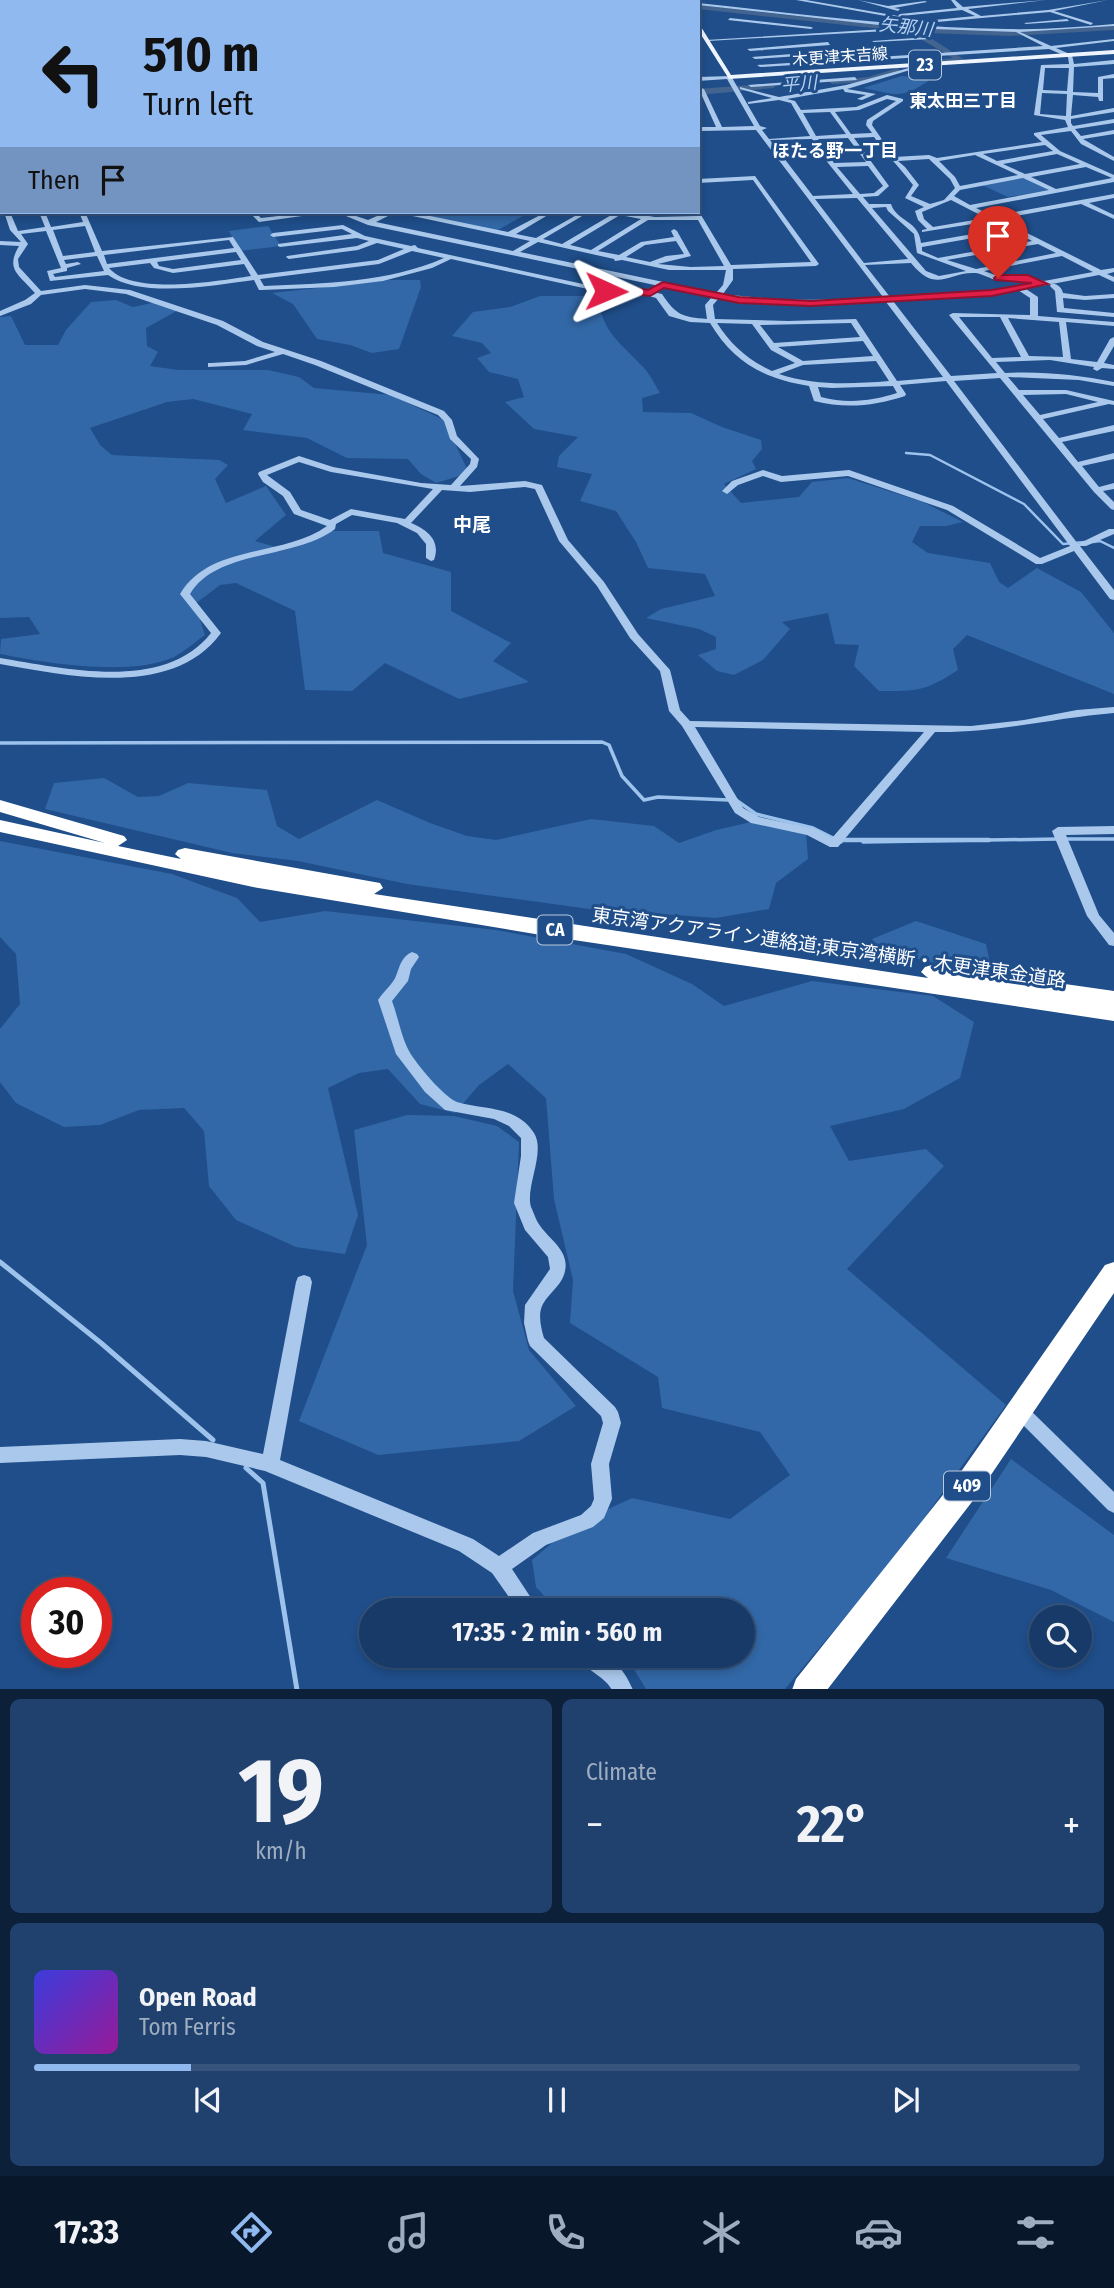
<!DOCTYPE html>
<html lang="en">
<head>
<meta charset="utf-8">
<style>
	:root { --surface:#173a68; --page:#20416e; --text:#f1f3f6; --muted:#9eadc0; --line:#36547c; --accent:#90b9f0 }
	body { margin:0; font-family:"Fira Sans Condensed","Noto Sans JP",sans-serif; background:var(--page); color:var(--text); height:100vh; display:flex; flex-direction:column; font-size:26px; white-space:nowrap }
	* { box-sizing:border-box; margin:0 }
	p { font-size:23px; color:var(--muted) }
	.icon { flex:none; width:38px; height:38px; fill:none; stroke:currentColor; stroke-width:2; stroke-linecap:round; stroke-linejoin:round }
	.map { position:relative; height:1689px; overflow:hidden }
	.panel { display:flex; flex-direction:column; gap:10px; padding:10px; background:#0d2039; flex:1 }
	.panel>* { flex:none }
	.top-card { position:absolute; left:0px; top:0px; width:700px; height:214px; box-shadow:0 4px 10px #0003,0 0 0 2px var(--line); background:#90b9f0; color:#111; overflow:hidden }
	.controls { position:absolute; left:1029px; top:1605px; display:grid; gap:14px }
	.controls a { display:grid; place-items:center; width:63px; height:63px; border-radius:50%; background:var(--surface); box-shadow:0 4px 10px #0003,0 0 0 2px var(--line); font-size:35px }
	.speed { position:absolute; left:21px; top:1577px; display:flex; gap:14px; font-size:35px; font-weight:700; text-align:center }
	.speed>* { display:grid; place-content:center; width:91px; height:91px; border-radius:50%; background:var(--surface); box-shadow:0 4px 10px #0003,0 0 0 2px var(--line); line-height:1 }
	.speed .limit { border:10px solid #d22; background:#fff; color:#111 }
	.pin { position:absolute; display:grid; place-items:center; width:60px; height:60px; color:#fff; margin:-72px -30px; border-radius:50% 50% 50% 0; rotate:-45deg; box-shadow:0 0 7px #0007 }
	.pin .icon { rotate:45deg }
	.me { position:absolute; width:77px; margin:-38px; rotate:91deg; stroke-linejoin:round; filter:drop-shadow(0 0 5px #0008) }
	.turn { display:flex; align-items:center; gap:24px; height:147px; padding:0 28px; font-size:32px }
	.turn .icon { width:91px; height:91px; stroke-width:2.5 }
	.turn b { display:block; font-size:49px; line-height:60px }
	.then { display:flex; align-items:center; height:66px; padding:0 28px; background:#0003; gap:14px; font-size:26px }
	.big { font-size:52px; font-weight:700; line-height:1.1 }
	.panel .tile { flex:1; display:flex; flex-direction:column; justify-content:center; gap:10px; min-width:0; padding:0 24px; border-radius:10px; background:var(--page) }
	.panel .dial { align-items:center; gap:0 }
	.dial b { font-size:91px; line-height:1 }
	.song { display:flex; align-items:center; gap:21px }
	.cover { width:84px; height:84px; border-radius:10px; background:linear-gradient(135deg,hsl(240 70% 55%),hsl(300 70% 35%)) }
	.played { height:7px; border-radius:4px; background:linear-gradient(90deg,var(--accent) 15%,var(--line) 15%) }
	.keys { display:flex; justify-content:space-around; direction:ltr }
	.heat { display:flex; justify-content:space-between; align-items:center; font-size:38px; direction:ltr }
	.panel .tiles { flex:1; display:grid; gap:10px; grid-template-columns:1fr 1fr }
	.tile:last-child { grid-column:span 2 }
	.trip { position:absolute; left:359px; top:1598px; width:396px; height:70px; border-radius:35px; background:var(--surface); box-shadow:0 4px 10px #0003,0 0 0 2px var(--line); font-weight:700; line-height:70px; text-align:center }
	.tab-bar { display:flex; height:112px; justify-content:space-around; align-items:center; background:#09172a; color:var(--muted) }
	.tab-bar .icon { width:49px; height:49px }
	.tab-bar .active { color:var(--accent) }
	.tab-bar b { font-size:32px; color:var(--text) }
	.map>svg:first-child { display:block }
	.green { fill:#3268a7 }
	.lines { fill:none; stroke-linecap:round; stroke-linejoin:round }
	.stream-far3 { stroke:#9dc3ed; stroke-width:2.5 }
	.stream-far2 { stroke:#9dc3ed; stroke-width:3.5 }
	.stream-far1 { stroke:#9dc3ed; stroke-width:4.5 }
	.stream { stroke:#9dc3ed; stroke-width:5 }
	.river { fill:#42648f; fill-rule:evenodd }
	.minor { fill:#aac8eb; fill-rule:evenodd }
	.major { fill:#eff5fe; fill-rule:evenodd }
	.highway { fill:#fff; fill-rule:evenodd }
	.route { fill:#e11d48; stroke:#92132f; stroke-width:2 }
	.labels { text-anchor:middle; stroke-width:6; stroke-linejoin:round; paint-order:stroke }
	.far-street-label { font-size:16px; fill:#fff; stroke:#1f4e8a }
	.far-water-label { font-size:18px; font-style:italic; fill:#b6d2f3; stroke:#1f4e8a }
	.shield { fill:#1f4e8a; stroke:#bccadc; stroke-width:2 }
	.shield-label { font-size:18px; font-weight:bold; fill:#fff }
	.far-neighbourhood-label { font-size:18px; font-weight:bold; fill:#fff; stroke:#1f4e8a }
	.far-quarter-label { font-size:19px; font-weight:bold; fill:#fff; stroke:#1f4e8a }
	.street-label { font-size:19px; fill:#fff; stroke:#1f4e8a }
</style>
</head>
<body>
<div class="map">
<svg width="1114" height="1690" viewBox="0 0 1114 1690">
	<rect width="100%" height="100%" fill="#1f4e8a"/>
	<path class="green" d="M902,76L931,79C901,100 898,95 863,88Z
		M1021,177L1051,190L1008,197L982,185Z
		M407,212H530L496,231Z
		M268,226L281,246L239,251L229,231Z
		M390,280H420L421,287L399,349L372,353L350,345L317,339L293,304L272,293Z
		M540,296H597C604,334 617,339 641,365C649,372 654,383 660,393L642,398L643,412L691,413L722,427L761,440L762,449L752,461L756,469L724,484L741,503L799,497L812,482L848,478L923,502L963,522L946,526H920L912,542L928,553L990,563L999,582L1008,588L1037,568L1081,592L1114,633V694L967,635L953,649L958,670C924,692 917,691 879,691L854,666L859,645L835,644L828,613L782,622L790,629L763,660L734,675L717,671L698,655L716,649V637L699,629L646,618L661,609L715,596L705,574L648,568L636,542L616,511L580,501L592,474L557,467L559,456L578,437L534,429L505,402L524,397L518,379L489,372L477,358L491,353L482,343L452,336L473,312L510,307Z
		M116,300L133,307L161,301L182,308L146,328L147,346L158,352L150,366L178,370H268L299,377L314,388L391,395L444,420L469,473L436,483L421,474L408,459L347,458L307,438L243,430L252,414L193,399L167,402L90,428L100,445L112,455L219,460L228,465L215,479L226,503L266,486L286,515L255,541L286,550L320,531H379L383,553L451,572V611L511,643L493,661L529,682L459,699L385,663L352,691L305,690L295,611L236,583L220,585L195,604L205,635C195,642 185,651 174,657C130,677 46,663 0,654L1,639L40,634L29,617L0,618V317L11,316L25,345H58L66,330L91,302Z
		M104,778L138,797L159,796L188,783L267,790L277,826L299,839L377,800L430,823L467,836L496,840L591,819L654,826L679,843L716,830L760,820L806,832L808,859L776,883L769,909L716,918L589,909L407,884L298,861L232,853L45,809L54,783Z
		M0,841L172,874L237,898L260,922L325,911L496,930L626,954L692,984L724,1006L812,981L933,996L974,1022L960,1078L904,1109L830,1126L849,1161L926,1149L944,1166L847,1269L1006,1405L901,1550L785,1689H646L632,1666L641,1656H742V1610H557L536,1587L532,1560L552,1543L554,1534L632,1498L730,1519L790,1475L760,1432L662,1408L658,1377L570,1323L573,1280L554,1199L546,1098L508,1064L479,1085L455,1113L420,1104L388,1069L359,1073L328,1088L358,1215L345,1254L296,1247L236,1220L209,1186L204,1131L184,1108L139,1110L100,1125L64,1127L16,1103L0,1082V1029L20,1004L16,954L0,937Z
		M916,921L986,944L991,968L942,964L883,952L872,939Z
		M407,1115L454,1116L497,1126L519,1142L513,1291L529,1350L576,1406L519,1441L378,1455L299,1421L367,1245L354,1130Z
		M1011,1459L1114,1535V1622L1051,1590L946,1558Z"/>
	<g class="lines">
		<path class="stream-far3" d="M906,453L930,455L1024,504L1063,544L1085,542
			M1093,542L1100,541L1114,548"/>
		<path class="stream-far2" d="M0,743L602,742L609,745L622,776L644,800L658,797L729,800
			M736,800L756,814L813,828L841,842
			M1066,839H1114
			M863,842L1058,839"/>
		<path class="stream-far1" d="M838,840H989"/>
		<path class="stream" d="M0,1262L101,1343L213,1440
			M246,1468L263,1483L297,1690"/>
		<path class="river" d="M635,0H656L658,2H637Z
			M698,5C837,21 974,38 1114,26V30L1010,36L927,33L926,35L965,60L936,64L933,60L953,58L919,38V33L698,9Z
			M898,68L901,72L869,82L832,84L828,81L868,77Z
			M777,83L774,88L698,95V89Z
			M0,203H2L0,210Z"/>
		<path class="minor" d="M431,0H436L438,2H433Z
			M796,0H806L898,16L900,14L957,8L951,0H955L963,7L1046,0L968,9L981,16L1048,10L1108,0L1054,11L1093,23L1091,25L1050,12L926,23L924,21L975,16L962,10L901,16L910,18L908,20Z
			M858,0L888,6L925,1L927,2L894,8L900,9L898,11Z
			M698,3C801,14 904,28 1007,29C1043,30 1078,27 1114,24V26L1020,32L1051,46L1114,39V41L1056,48L1072,55L1074,64L1114,60V64L1074,67L1073,92L1098,93V77L1114,74V78L1103,79V101H1099L1098,97L1073,95L1071,116L1114,108V112L1071,119V123L1073,126L1114,119V123L1075,129L1081,136L1114,130V134L1083,139L1114,157V161L1081,144L1071,131L1041,135L1060,151L1114,175V182L976,208L993,216L1114,194V198L1089,203L1114,215V219L1081,204L999,219L1101,270L1114,268V272L1107,274L1114,277V282L1099,275L1026,289L1038,297V316L1114,322V326L1066,322L1071,359L1097,362L1110,339L1114,337V346L1104,363L1114,365V369L1102,368L1097,371L1093,369L1094,367L1050,360L996,362L1005,373C1042,371 1078,375 1114,382V386L1079,380L1008,377L1019,390H1066L1114,401V405L1109,404L1043,419L1059,438L1114,425V431L1062,442L1078,462L1114,453V459L1082,466L1099,487L1114,483V489L1103,491L1114,502V510L1111,509L1094,492L1000,378L954,381L1078,544L1109,529H1114V534L1086,546H1080L1114,590V600L1110,599L1074,551L1042,564H1036L947,510L848,476L781,482L763,476L738,485L727,494L722,491L732,481L763,470L782,476L849,470L953,506L1040,558L1070,546L946,381L900,385L906,394L905,396C874,406 846,409 814,401L809,386C765,379 734,363 710,323L690,322L669,316L656,298L634,292L606,293L451,259L432,268L383,281L334,287L262,290H259L254,280C214,285 142,299 108,275L50,281L47,271L61,268L46,231L21,234L28,244L18,259L19,267L41,291L85,285L130,290L223,321L263,342L321,361L444,411L452,420L457,436L479,459L477,467L460,486L525,481L542,485L568,540L604,582L638,634L670,670L680,710L690,721L971,726L1024,720L1077,710L1114,707V713C1053,718 997,733 935,732L838,847H830L807,835L751,823L735,813L682,726L669,711L660,671L630,638L597,586L559,541L535,489L525,487L470,492L442,490L411,523C428,530 441,541 434,560L431,561L426,558V544L417,533L397,523L352,515L336,524L335,529C294,560 217,549 190,594L221,633C173,699 68,676 0,664V658C63,668 164,693 211,633L180,594C211,543 282,558 327,526L294,514L283,496L263,482L258,474L259,472L299,456L333,467L421,483L451,485L470,464L471,459L450,439L444,421L438,415L315,365L283,354L246,365L208,367V363H211L245,361L275,352L257,346L217,325L126,294L85,289L41,295L31,304L0,316V311L25,300L35,293C19,274 5,270 19,246L0,245V241L21,242L10,230L4,212H10L18,231L45,227L39,212H45L51,227L83,222L79,212H85L102,251L233,237L258,275L378,260L404,249L377,243L358,250L289,259L286,257L287,256L357,246L369,241L357,238L280,247L278,246V244L352,234L342,229L273,237L270,235L273,233L343,225L365,236L411,246L415,245L418,248L606,289L634,288L662,294C676,315 682,317 707,319L705,305L712,297L368,225L336,212H344L368,220L386,212H411L508,232L546,212H553L516,234L536,238L582,212H589L543,239L562,244L613,214L611,212H624L655,217L696,216L694,212L698,210L731,265L811,262L753,180L698,183V179L755,176L819,264L816,266L733,269V280L723,294C777,301 829,301 883,297L756,130L698,131V127H716L698,87L704,89L722,127L754,126L727,79L698,81V77L731,76L760,126L767,128L762,130L769,139L810,136L791,103L779,100L748,104V102L772,98L740,89V87L779,97L846,85L920,65V67L847,89L876,94L862,100L857,99L866,95L845,92L843,89L787,99L795,101L801,110L856,107L887,95L903,99V101L873,121L872,125L894,157L929,155L937,158L1042,142L1034,135V133L1068,127L1065,120L1034,115L1041,65L1069,64L1068,57L1049,49L760,67L757,65L1043,46L1016,32L906,28L698,5ZM1045,68H1069L1067,91L1043,90ZM1042,93L1067,94L1066,116L1040,114ZM887,99L896,101L867,120L866,125L872,133L851,134L835,112L859,110ZM830,112L846,134L816,136L803,113ZM874,137C886,154 900,168 913,185L905,198L924,207L915,211L918,220L927,229L922,230V232L991,221L1007,228L921,243C919,220 897,222 891,204H869L863,197L878,196L889,186L854,138ZM848,138L866,162L834,163L818,139ZM812,139L824,158L853,194L813,196L770,140ZM1045,145L1053,151L997,161L983,154ZM1057,154L1080,164L1025,174L1003,164ZM975,155L1018,175L960,186L955,177L939,161ZM929,159L950,179L955,188L944,200L930,204L911,196L919,185L905,167L898,161ZM868,166L883,186L874,193L860,194L837,167ZM1086,167L1112,178L1056,189L1031,177ZM1023,178L1049,190L970,205L954,196L960,190ZM857,198L908,259L864,263L815,199ZM951,200L986,218L933,227L924,219L922,212ZM886,207L888,211L914,234L917,253L966,271L939,276L926,271L872,208ZM403,214L530,241L513,251L376,222L388,216ZM620,215L641,219L591,250L570,245ZM648,220H698L724,266L691,267L658,264L691,256L677,231L674,229L671,231L674,237L641,242L619,255L598,251ZM85,226L95,252L63,256L53,230ZM1013,231L1032,241L938,258L922,251V247ZM229,240L234,248L107,264L104,255ZM676,241L684,254L666,256L650,262L626,257L645,245ZM538,242L614,259L615,261L622,260L669,270H726L723,285L716,293L520,252ZM1038,244L1056,253L976,269L947,260ZM412,251L444,258C387,283 325,283 264,286L260,279L379,264ZM236,252L241,260L173,269L159,266L157,262ZM97,256L104,271L55,277L53,274L67,271V268L81,264L78,262L66,264L64,260ZM1062,256L1093,272L1044,281L1028,276H998L984,271ZM150,263L154,268L173,273L244,264L251,276C217,281 133,296 109,268ZM911,263C937,295 948,271 976,273C983,274 990,279 997,280C1010,282 1022,278 1035,283L992,291L890,297L865,265ZM1018,290L1030,298V315L953,313L949,315L997,373L951,376L893,301L992,295ZM719,298C776,306 829,305 886,302L943,377L897,381L856,319L788,321L715,319L713,305ZM959,317H1000L1021,357L992,358ZM1008,318L1059,322L1063,357L1029,356ZM717,323L752,324L771,350L795,363L772,371C748,360 731,345 717,323ZM851,323L860,337L774,343L760,325ZM863,341L873,356L803,361L778,347ZM876,361L889,381C852,384 815,386 779,374L803,365ZM893,386L897,393C872,401 847,404 821,397L818,387L832,388ZM1066,394L1098,402L1040,415L1023,395ZM299,462L331,472L433,489L405,519L351,509L330,520L301,510L290,492L267,475ZM695,727L924,732L832,838L815,829L759,817L743,808Z
			M730,18L811,27L813,28L811,29L728,20Z
			M1067,19L1069,21L1026,24L1024,23Z
			M885,29L887,31L708,41L706,40Z
			M929,37L931,39L874,42L872,41Z
			M828,42L830,45L750,51L747,49Z
			M887,47L889,50L755,59L752,57Z
			M855,77L857,80L751,87L748,85Z
			M0,140H2V144H0Z
			M0,200H2V204H0Z
			M249,212H255L261,218L313,212H331L259,222Z
			M1051,284C1057,283 1062,288 1063,293L1085,296L1114,294V298L1085,300L1063,298L1064,308L1114,313V317L1057,312L1055,291L1050,286Z
			M1114,826V834L1066,835L1099,915L1114,933V946L1109,945L1087,916L1052,831L1058,827Z
			M412,952L417,954L419,957L411,969L408,981L392,1001C398,1017 401,1036 409,1051C416,1064 444,1097 457,1102C483,1110 516,1105 534,1133C546,1152 525,1187 531,1207C533,1211 535,1217 537,1221C546,1238 570,1249 565,1271C562,1286 548,1293 542,1306C538,1315 541,1328 544,1338L615,1407L618,1412L621,1423L609,1464L612,1499L604,1518L593,1527L546,1545L512,1569L539,1610H518L492,1573L459,1551L265,1471L206,1457L180,1455L0,1463V1447L180,1439L206,1441L263,1454L296,1282L298,1277L304,1275L310,1277L312,1282L280,1460L473,1539L499,1556L533,1533L581,1515L591,1506L594,1499L591,1464L603,1423L601,1416L530,1346L528,1341L524,1323L525,1305L550,1269L548,1257L525,1230L514,1203L521,1156V1138L509,1126L494,1119L445,1110L425,1092L396,1054L378,1000C383,992 393,984 396,976C400,966 401,957 412,952Z
			M1020,1403L1026,1406L1114,1492V1513L1108,1510L1014,1416L1011,1411L1014,1406Z
			M579,1656C608,1653 621,1662 633,1690H612C604,1675 585,1671 579,1656Z"/>
		<path class="major" d="M686,0H692L693,2H687Z
			M698,22L731,75L1114,50V54L729,79L698,30Z"/>
		<path class="highway" d="M276,0H284L275,2Z
			M2,149V155L0,156V150Z
			M0,800L124,836L127,840L118,846L181,859L175,854L178,850L185,848L380,883L383,888L374,894L928,978L921,972L925,967L932,965L1114,991V1021L547,936L253,887L0,832V820L105,843L0,812Z
			M1114,1262V1293L978,1494L827,1690H792L796,1679L958,1476L1105,1265Z"/>
	</g>
	<path class="route" d="M998,275H1028L1048,284L992,296L811,306L739,303L664,288L650,296C635,293 613,297 601,291C614,284 635,288 648,290L663,282L739,297L811,301L992,290L1032,283L995,280L994,278Z"/>
	<g class="labels">
		<g class="far-street-label">
			<text transform="translate(840 56) rotate(-4)" y="6">木更津末吉線</text>
		</g>
		<g class="far-water-label">
			<text transform="translate(906 27) rotate(6)" y="6">矢那川</text>
			<text transform="translate(799 84) rotate(-5)" y="6">平川</text>
		</g>
		<g class="shield">
			<rect x="909" y="50.5" width="32" height="29" rx="5"/>
			<rect x="537.5" y="915.5" width="35" height="29" rx="5"/>
			<rect x="944" y="1471.5" width="46" height="29" rx="5"/>
		</g>
		<g class="shield-label">
			<text x="925" y="71">23</text>
			<text x="555" y="936">CA</text>
			<text x="967" y="1492">409</text>
		</g>
		<g class="far-neighbourhood-label">
			<text x="963" y="107">東太田三丁目</text>
			<text x="835" y="157">ほたる野一丁目</text>
		</g>
		<g class="far-quarter-label">
			<text x="472" y="531">中尾</text>
		</g>
		<g class="street-label">
			<text transform="translate(829 947) rotate(8)" y="7">東京湾アクアライン連絡道;東京湾横断・木更津東金道路</text>
		</g>
	</g>
</svg>
<div class="controls">
<a><svg class="icon" aria-label="search" viewBox="0 0 24 24"><circle cx="10" cy="10" r="6"/><path d="M15 15l6 6"/></svg></a>
</div>
<div class="speed"><div class="limit">30</div></div>
<div class="pin" style="left:998px;top:278px;background:#d93025"><svg class="icon" aria-label="arrive" viewBox="0 0 24 24"><path d="M6 21V4h12l-3 4 3 4H6"/></svg></div>
<svg class="me" style="left:606px;top:291px" viewBox="-20 -20 40 40"><path d="M0-17L14 15 0 8-14 15z" fill="#e11d48" stroke="#fff" stroke-width="4"/></svg>
<div class="trip">17:35 · 2 min · 560 m</div>
<div class="top-card">
<div class="turn"><svg class="icon" aria-label="left" viewBox="0 0 24 24"><path d="M17 20v-9H6M10 6l-5 5 5 5"/></svg><div><b>510 m</b>Turn left</div></div>
<div class="then">Then<svg class="icon" aria-label="arrive" viewBox="0 0 24 24"><path d="M6 21V4h12l-3 4 3 4H6"/></svg></div>
</div>
</div>
<section class="panel">
<div class="tiles">
<div class="tile dial"><b>19</b><p>km/h</p></div>
<div class="tile"><p>Climate</p>
<div class="heat"><a>−</a><b class="big">22°</b><a>+</a></div>
</div>
<div class="tile">
<div class="song"><i class="cover"></i><div><b>Open Road</b><p>Tom Ferris</p></div></div>
<div class="played"></div>
<div class="keys"><svg class="icon" aria-label="previous" viewBox="0 0 24 24"><path d="M18 5L8 12l10 7zM5 5v14"/></svg><svg class="icon" aria-label="pause" viewBox="0 0 24 24"><path d="M8 5v14M16 5v14"/></svg><svg class="icon" aria-label="next" viewBox="0 0 24 24"><path d="M6 5l10 7-10 7zM19 5v14"/></svg></div>
</div>
</div>
</section>
<nav class="tab-bar">
<b>17:33</b>
<svg class="icon active" aria-label="directions" viewBox="0 0 24 24"><path d="M12 3l9 9-9 9-9-9zM9 14v-3h6M13 9l2 2-2 2"/></svg>
<svg class="icon" aria-label="music" viewBox="0 0 24 24"><path d="M9 18V5l10-2v13"/><circle cx="6" cy="18" r="3"/><circle cx="16" cy="16" r="3"/></svg>
<svg class="icon" aria-label="phone" viewBox="0 0 24 24"><path d="M5 4h4l2 5-3 2q2 4 5 5l2-3 5 2v4C11 20 4 13 5 4z"/></svg>
<svg class="icon" aria-label="climate" viewBox="0 0 24 24"><path d="M12 3v18M4 7l16 10M4 17L20 7"/></svg>
<svg class="icon" aria-label="car" viewBox="0 0 24 24"><path d="M5 17H2v-5l4-1 3-4h7l3 4 3 1v5h-3M9 17h6M6 11h13"/><circle cx="7" cy="17" r="2"/><circle cx="17" cy="17" r="2"/></svg>
<svg class="icon" aria-label="filters" viewBox="0 0 24 24"><path d="M4 7h16M4 17h16"/><circle cx="9" cy="7" r="2"/><circle cx="15" cy="17" r="2"/></svg>
</nav>
</body>
</html>
